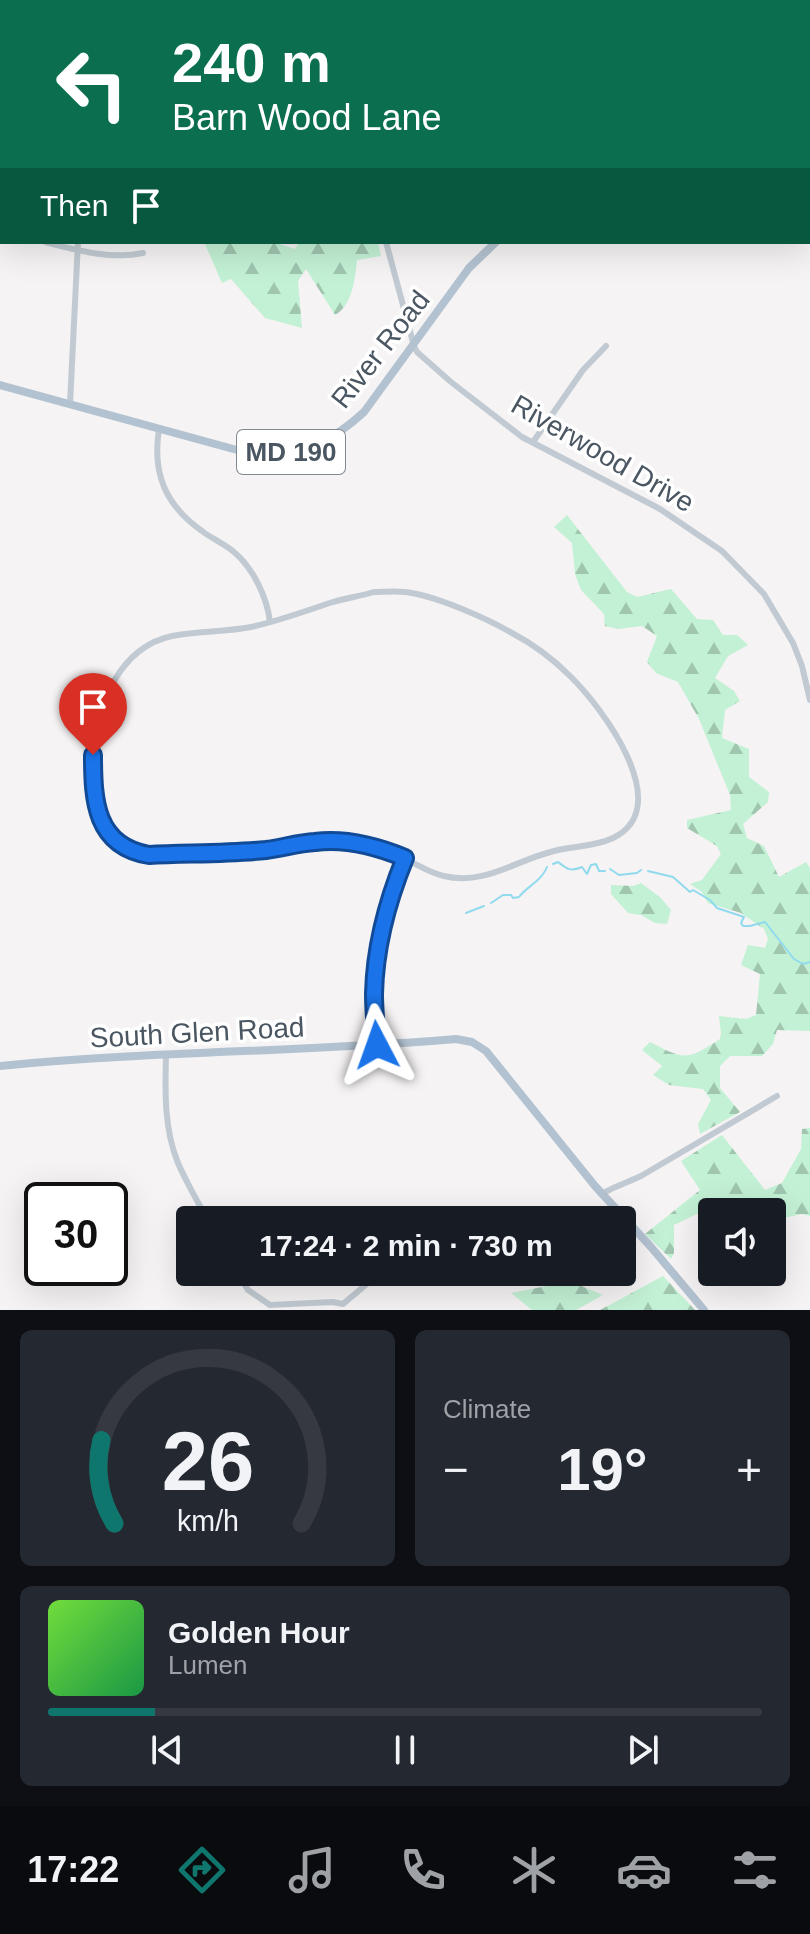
<!DOCTYPE html>
<html lang="en">
<head>
<meta charset="utf-8">
<style>
	:root { --surface:#171b24; --page:#242831; --text:#f1f3f6; --muted:#9ea1a6; --line:#363941; --accent:#0f766e }
	body { margin:0; font-family:Helvetica,sans-serif; background:var(--page); color:var(--text); height:100vh; display:flex; flex-direction:column; font-size:30px; white-space:nowrap }
	* { box-sizing:border-box; margin:0 }
	p { font-size:26px; color:var(--muted) }
	.icon { flex:none; width:44px; height:44px; fill:none; stroke:currentColor; stroke-width:2; stroke-linecap:round; stroke-linejoin:round }
	.map { position:relative; height:1310px; overflow:hidden }
	.sheet { display:flex; flex-direction:column; gap:20px; padding:20px; background:#0d0f14; flex:1 }
	.sheet>* { flex:none }
	.banner { position:absolute; left:0px; top:0px; width:810px; height:244px; box-shadow:0 8px 32px #0002; background:#0b6e4f; color:#fff; overflow:hidden }
	.tools { position:absolute; left:698px; top:1198px; display:grid; gap:16px }
	.tools a { display:grid; place-items:center; width:88px; height:88px; border-radius:8px; background:var(--surface); box-shadow:0 8px 32px #0002; font-size:40px }
	.speed { position:absolute; left:24px; top:1182px; display:flex; gap:16px; font-size:40px; font-weight:700; text-align:center }
	.speed>* { display:grid; place-content:center; width:104px; height:104px; border-radius:50%; background:var(--surface); box-shadow:0 8px 32px #0002; line-height:1 }
	.speed .limit { border:4px solid #111; border-radius:12px; background:#fff; color:#111 }
	.pin { position:absolute; display:grid; place-items:center; width:68px; height:68px; color:#fff; margin:-82px -34px; border-radius:50% 50% 50% 0; rotate:-45deg; box-shadow:0 0 8px #0007 }
	.pin .icon { rotate:45deg }
	.me { position:absolute; width:88px; margin:-44px; rotate:356deg; stroke-linejoin:round; filter:drop-shadow(0 0 6px #0008) }
	.turn { display:flex; align-items:center; gap:28px; height:168px; padding:0 40px; font-size:36px }
	.turn .icon { width:104px; height:104px; stroke-width:2.5 }
	.turn b { display:block; font-size:56px; line-height:68px }
	.then { display:flex; align-items:center; height:76px; padding:0 40px; background:#0003; gap:16px; font-size:30px }
	.big { font-size:60px; font-weight:700; line-height:1.1 }
	.sheet .widget { flex:1; display:flex; flex-direction:column; justify-content:center; gap:12px; min-width:0; padding:0 28px; border-radius:12px; background:var(--page) }
	.sheet .dial { align-items:center; gap:0 }
	.dial svg { height:208px; overflow:visible; fill:none; stroke:var(--line); stroke-width:7; stroke-linecap:round; text-anchor:middle }
	.dial text { fill:var(--text); stroke:none }
	.song { display:flex; align-items:center; gap:24px }
	.cover { width:96px; height:96px; border-radius:12px; background:linear-gradient(135deg,hsl(100 70% 55%),hsl(140 70% 35%)) }
	.played { height:8px; border-radius:4px; background:linear-gradient(90deg,var(--accent) 15%,var(--line) 15%) }
	.keys { display:flex; justify-content:space-around; direction:ltr }
	.heat { display:flex; justify-content:space-between; align-items:center; font-size:44px; direction:ltr }
	.sheet .tiles { flex:1; display:grid; gap:20px; grid-template-columns:1fr 1fr }
	.widget:last-child { grid-column:span 2 }
	.trip { position:absolute; left:176px; top:1206px; width:460px; height:80px; border-radius:8px; background:var(--surface); box-shadow:0 8px 32px #0002; font-weight:700; line-height:80px; text-align:center }
	.tabs { display:flex; height:128px; justify-content:space-around; align-items:center; background:#090b0e; color:var(--muted) }
	.tabs .icon { width:56px; height:56px }
	.tabs .current { color:var(--accent) }
	.tabs b { font-size:36px; color:var(--text) }
	.map>svg:first-child { display:block }
	.forest { fill:url(#forest-firs) }
	.lines { fill:none; stroke-linecap:round; stroke-linejoin:round }
	.stream { stroke:#90daee; stroke-width:2 }
	.minor { stroke:#c1cad2; stroke-width:6 }
	.major { stroke:#b3c2d1; stroke-width:8 }
	.route-casing { stroke:#114b97; stroke-width:20 }
	.route { stroke:#1a73e8; stroke-width:14 }
	.labels { text-anchor:middle; stroke-width:7; stroke-linejoin:round; paint-order:stroke }
	.shield { fill:#fff; stroke:#808990; stroke-width:2 }
	.shield-label { font-size:26px; font-weight:bold; fill:#4a5661 }
	.street-label { font-size:28px; fill:#4a5661; stroke:#fff }
</style>
</head>
<body>
<div class="map">
<svg width="810" height="1310" viewBox="0 0 810 1310">
	<defs>
		<pattern id="forest-firs" width="22" height="20" patternUnits="userSpaceOnUse" patternTransform="scale(2)"><rect width="22" height="20" fill="#c3f1d5"/><path d="M5 1l3.5 6h-7zM16 11l3.5 6h-7z" fill="#a0c6b0"/></pattern>
	</defs>
	<rect width="100%" height="100%" fill="#f5f3f3"/>
	<path class="forest" d="M133,0H301V2H134Z
		M372,0H499V2H366Z
		M204,242H274L295,249L299,242H378L381,256L357,260C355,278 353,305 335,315L306,269L298,281L302,328L265,318L231,279L222,283Z
		M567,515L627,592L637,597L671,589L697,619L713,620L723,635H737L748,645L728,656L715,678L734,691L740,701L725,710L722,738L749,749V777L769,792L768,802L743,824L747,838L764,846L779,877L806,862L810,868V1031L777,1030L773,1044L762,1056H730L720,1066V1088L740,1112L700,1134L698,1124L711,1100L703,1089L669,1085L653,1075L662,1066L642,1050L650,1042C685,1060 686,1061 720,1039L721,1033L719,1016L746,1019L756,1015L760,974L741,965L748,945L765,948L768,939L764,929L741,913L708,903L702,892L690,884L702,880L721,854L717,846L687,828V820L731,810L730,795L699,719L678,682L656,673L647,662L657,636L642,626L618,629L605,626L604,614L581,590L575,574L572,543L554,527Z
		M641,883L660,897L671,910L667,924L655,923L641,915L628,913L611,894V885L633,886Z
		M810,1128V1216L802,1214L784,1218L771,1211L734,1212L724,1201L674,1225V1253L671,1259L645,1234L700,1190L681,1161L722,1135L765,1190L782,1183L801,1149L802,1129Z
		M546,1272H561L562,1278L603,1295L576,1310H532L511,1293L547,1286Z
		M663,1276L695,1310H600Z"/>
	<g class="lines">
		<path class="stream" d="M208,2L209,0
			M553,864L558,862C567,869 570,872 582,867L587,874L591,865L596,864L599,871H605
			M610,869L619,875L637,873L641,870
			M648,871L673,877L690,892L693,890L710,900L717,908L744,917L741,923L743,926H750L765,922L794,959L803,964L810,962
			M491,903L503,895H511L513,898L519,897C528,885 541,882 547,867
			M466,913L484,906"/>
		<path class="minor" d="M186,0V2
			M311,0V2
			M709,0V2
			M47,2V0
			M808,224L810,227
			M0,232L2,233
			M45,242C76,250 112,260 143,253
			M386,242L414,346L417,352L451,382L522,437L660,509L722,551L764,594L793,643L802,666L810,700
			M70,404L78,242
			M159,429C152,473 165,505 202,531C212,539 224,543 234,552C253,568 267,597 270,622
			M533,442L583,370L606,346
			M374,592C384,592 395,591 405,592C434,595 486,618 512,633C533,644 553,659 570,676C602,707 677,807 613,838C594,847 573,846 554,851C516,860 484,886 444,876C430,873 418,865 405,859C385,849 364,843 341,841C315,840 290,847 263,850C225,853 187,854 149,855C111,849 99,826 95,791C94,779 92,767 93,755C95,706 120,647 172,636C198,631 225,632 251,627C279,621 305,611 333,602C346,598 361,596 374,592Z
			M377,1045C376,1029 374,1011 374,994C375,947 387,902 405,858
			M166,1055C165,1092 164,1129 178,1163C186,1182 198,1201 207,1220
			M602,1194C610,1188 631,1181 641,1176L777,1096
			M352,1211L357,1220
			M237,1272L248,1290L270,1305L333,1302L343,1304L381,1272"/>
		<path class="major" d="M808,111L810,110
			M0,385L237,450C248,451 258,454 269,454C305,456 338,436 364,412L469,268L496,242
			M0,1066C152,1051 304,1052 456,1039L472,1042L486,1051L595,1186L651,1247L704,1310"/>
	</g>
	<g class="lines">
		<g class="route-casing">
			<path id="route" d="M93,755C93,800 95,846 149,855C187,853 227,854 266,850C282,848 298,843 315,842C346,838 376,846 405,858C387,902 375,947 374,994C374,1011 376,1029 377,1045"/>
		</g>
		<use href="#route" class="route"/>
	</g>
	<g class="labels">
		<rect class="shield" x="237" y="430" width="108" height="44" rx="6"/>
		<g class="shield-label">
			<text x="291" y="461">MD 190</text>
		</g>
		<g class="street-label">
			<text transform="translate(380 349) rotate(-52)" y="10">River Road</text>
			<text transform="translate(603 453) rotate(30)" y="10">Riverwood Drive</text>
			<text transform="translate(197 1032) rotate(-3)" y="10">South Glen Road</text>
		</g>
	</g>
</svg>
<div class="tools">
<a><svg class="icon" aria-label="sound" viewBox="0 0 24 24"><path d="M4 9h4l5-4v14l-5-4H4zM17 9q2 3 0 6"/></svg></a>
</div>
<div class="speed"><div class="limit">30</div></div>
<div class="pin" style="left:93px;top:755px;background:#d93025"><svg class="icon" aria-label="arrive" viewBox="0 0 24 24"><path d="M6 21V4h12l-3 4 3 4H6"/></svg></div>
<svg class="me" style="left:377px;top:1045px" viewBox="-20 -20 40 40"><path d="M0-17L14 15 0 8-14 15z" fill="#1a73e8" stroke="#fff" stroke-width="4"/></svg>
<div class="trip">17:24 · 2 min · 730 m</div>
<div class="banner">
<div class="turn"><svg class="icon" aria-label="left" viewBox="0 0 24 24"><path d="M17 20v-9H6M10 6l-5 5 5 5"/></svg><div><b>240 m</b>Barn Wood Lane</div></div>
<div class="then">Then<svg class="icon" aria-label="arrive" viewBox="0 0 24 24"><path d="M6 21V4h12l-3 4 3 4H6"/></svg></div>
</div>
</div>
<section class="sheet">
<div class="tiles">
<div class="widget dial"><svg viewBox="0 0 100 80">
<path d="M14 69A42 42 0 1 1 86 69"/>
<path d="M14 69A42 42 0 0 1 9 37" stroke="#0f766e"/>
<text x="50" y="56" font-size="32" font-weight="700">26</text>
<text x="50" y="72" font-size="11">km/h</text>
</svg></div>
<div class="widget"><p>Climate</p>
<div class="heat"><a>−</a><b class="big">19°</b><a>+</a></div>
</div>
<div class="widget">
<div class="song"><i class="cover"></i><div><b>Golden Hour</b><p>Lumen</p></div></div>
<div class="played"></div>
<div class="keys"><svg class="icon" aria-label="previous" viewBox="0 0 24 24"><path d="M18 5L8 12l10 7zM5 5v14"/></svg><svg class="icon" aria-label="pause" viewBox="0 0 24 24"><path d="M8 5v14M16 5v14"/></svg><svg class="icon" aria-label="next" viewBox="0 0 24 24"><path d="M6 5l10 7-10 7zM19 5v14"/></svg></div>
</div>
</div>
</section>
<nav class="tabs">
<b>17:22</b>
<svg class="icon current" aria-label="directions" viewBox="0 0 24 24"><path d="M12 3l9 9-9 9-9-9zM9 14v-3h6M13 9l2 2-2 2"/></svg>
<svg class="icon" aria-label="music" viewBox="0 0 24 24"><path d="M9 18V5l10-2v13"/><circle cx="6" cy="18" r="3"/><circle cx="16" cy="16" r="3"/></svg>
<svg class="icon" aria-label="phone" viewBox="0 0 24 24"><path d="M5 4h4l2 5-3 2q2 4 5 5l2-3 5 2v4C11 20 4 13 5 4z"/></svg>
<svg class="icon" aria-label="climate" viewBox="0 0 24 24"><path d="M12 3v18M4 7l16 10M4 17L20 7"/></svg>
<svg class="icon" aria-label="car" viewBox="0 0 24 24"><path d="M5 17H2v-5l4-1 3-4h7l3 4 3 1v5h-3M9 17h6M6 11h13"/><circle cx="7" cy="17" r="2"/><circle cx="17" cy="17" r="2"/></svg>
<svg class="icon" aria-label="filters" viewBox="0 0 24 24"><path d="M4 7h16M4 17h16"/><circle cx="9" cy="7" r="2"/><circle cx="15" cy="17" r="2"/></svg>
</nav>
</body>
</html>
